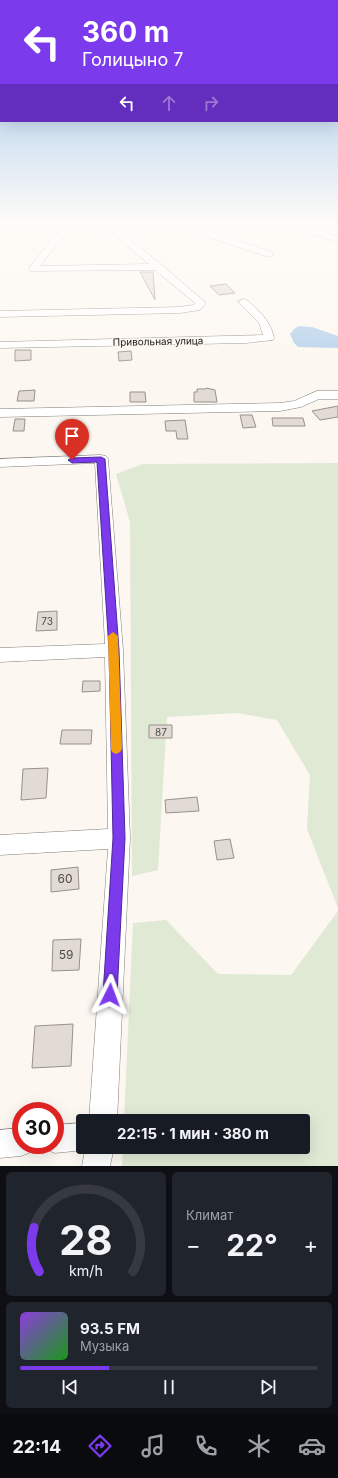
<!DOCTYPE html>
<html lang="ru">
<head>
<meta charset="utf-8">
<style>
	:root { --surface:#171b24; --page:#20242c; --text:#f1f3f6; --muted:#9ea1a6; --line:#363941; --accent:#7c3aed }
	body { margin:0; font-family:Inter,sans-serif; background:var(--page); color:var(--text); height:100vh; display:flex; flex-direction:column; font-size:15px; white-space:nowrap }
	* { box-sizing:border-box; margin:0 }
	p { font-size:13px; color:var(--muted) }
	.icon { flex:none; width:22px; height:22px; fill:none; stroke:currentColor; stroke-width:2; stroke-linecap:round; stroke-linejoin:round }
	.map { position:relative; height:1166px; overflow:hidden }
	.details { display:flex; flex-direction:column; gap:6px; padding:6px; background:#0d0f14; flex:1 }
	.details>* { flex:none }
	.top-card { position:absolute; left:0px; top:0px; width:338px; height:122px; box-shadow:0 4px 16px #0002; background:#7c3aed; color:#fff; overflow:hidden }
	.speed { position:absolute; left:12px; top:1102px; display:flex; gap:8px; font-size:20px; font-weight:700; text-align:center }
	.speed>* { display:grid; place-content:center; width:52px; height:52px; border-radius:50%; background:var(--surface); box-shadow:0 4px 16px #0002; line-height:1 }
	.speed .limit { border:6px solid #d22; background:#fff; color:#111 }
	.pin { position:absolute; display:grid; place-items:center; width:34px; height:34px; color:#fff; margin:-41px -17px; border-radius:50% 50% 50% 0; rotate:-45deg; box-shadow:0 0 4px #0007 }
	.pin .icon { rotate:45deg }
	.me { position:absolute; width:44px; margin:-22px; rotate:3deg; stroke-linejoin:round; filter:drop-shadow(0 0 3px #0008) }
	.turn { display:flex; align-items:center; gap:14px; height:84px; padding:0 16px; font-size:18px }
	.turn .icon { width:52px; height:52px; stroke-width:2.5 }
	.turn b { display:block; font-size:28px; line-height:34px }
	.lanes { display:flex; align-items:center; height:38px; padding:0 16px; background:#0003; justify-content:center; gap:20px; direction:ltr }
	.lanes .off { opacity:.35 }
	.big { font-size:30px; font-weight:700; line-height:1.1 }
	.details .widget { flex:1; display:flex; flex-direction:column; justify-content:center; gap:6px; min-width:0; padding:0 14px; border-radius:6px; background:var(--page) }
	.details .dial { align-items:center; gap:0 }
	.dial svg { height:104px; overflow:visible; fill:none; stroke:var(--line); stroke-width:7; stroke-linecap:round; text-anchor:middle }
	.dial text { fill:var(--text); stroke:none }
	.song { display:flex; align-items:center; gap:12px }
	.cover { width:48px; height:48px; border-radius:6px; background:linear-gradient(135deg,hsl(270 70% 55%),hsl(120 70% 35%)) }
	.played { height:4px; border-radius:2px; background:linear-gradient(90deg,var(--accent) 30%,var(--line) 30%) }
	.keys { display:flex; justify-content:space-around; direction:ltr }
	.heat { display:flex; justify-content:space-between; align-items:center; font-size:22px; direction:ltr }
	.details .tiles { flex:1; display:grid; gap:6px; grid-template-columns:1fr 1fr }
	.widget:last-child { grid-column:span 2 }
	.trip { position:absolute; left:76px; top:1114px; width:234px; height:40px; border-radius:4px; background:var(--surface); box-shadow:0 4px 16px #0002; font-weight:700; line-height:40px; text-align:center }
	.tab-bar { display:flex; height:64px; justify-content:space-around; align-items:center; background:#090b0e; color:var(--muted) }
	.tab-bar .icon { width:28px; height:28px }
	.tab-bar .on { color:var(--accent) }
	.tab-bar b { font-size:18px; color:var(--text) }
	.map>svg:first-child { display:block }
	.green { fill:#dfe9d4 }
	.water { fill:#b1ceea }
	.building { fill:#e2dad4; stroke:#98918c }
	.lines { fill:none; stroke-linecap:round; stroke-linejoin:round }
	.minor-casing { stroke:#837e78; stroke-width:1 }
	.minor { fill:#fff; fill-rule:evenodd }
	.route { fill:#7c3aed; stroke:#51269a }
	.slow { fill:#f59e0b }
	.labels { text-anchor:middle; stroke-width:3; stroke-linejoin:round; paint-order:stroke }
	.far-street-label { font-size:10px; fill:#1d1b18; stroke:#fcf7f0 }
	.number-label { font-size:10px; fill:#4e4b47 }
	.near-number-label { font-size:12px; fill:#4e4b47 }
</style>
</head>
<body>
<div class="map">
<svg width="338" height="1166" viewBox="0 0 338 1166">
	<rect width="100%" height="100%" fill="#fcf7f0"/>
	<path class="green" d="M338,463V908L307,829L310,775L277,720L237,713L167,717L158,870L132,876L130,522L116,474L143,464Z
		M338,911V1166H122L123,1147H303V1121H124L133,923L166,920L218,974L291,975Z"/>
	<path class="water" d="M299,326L312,327L338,336V348L298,347L294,343L290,334L294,329Z"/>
	<path class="building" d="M140,272H153L155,300Z
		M226,284L235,293L219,295L210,286Z
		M15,350H31V360L15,361Z
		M131,351L132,360L119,361L118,352Z
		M206,388L215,390L217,402H194V392H197V389H205Z
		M35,390L34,401H17L19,391Z
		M130,392H145L146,402H130Z
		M338,406V417L320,420L312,411Z
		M240,415H252L256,427L243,428Z
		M272,418H303L305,426H273Z
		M15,419H25L24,431H13Z
		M185,420L188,439H177L176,431H166L165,421Z
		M57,611V630L36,631L38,612Z
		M83,681H100V691L82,692Z
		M149,725H172V738H149Z
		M62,730H92L91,744H60Z
		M48,768L46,798L21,800L23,769Z
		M197,797L199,811L166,813L165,800Z
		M230,839L234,858L217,860L214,841Z
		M78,867L79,889L51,892V870Z
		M81,939L79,970L52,971L53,940Z
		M73,1024L71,1066L32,1068L35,1026Z"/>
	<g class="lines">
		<g class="minor-casing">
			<path id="minor" d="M76,222H88L87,224L69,229L40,266L149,264L99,222H108L162,265L206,303L200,310L180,313L0,317V311L180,307L193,305L195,303L155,270L30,271L28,269L30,267L63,225Z
				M230,222H241L213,233L272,252L273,254L272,256H266L202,235L201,233L202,231Z
				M278,222H289L338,236V242L279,224Z
				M243,299L247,300C259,311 271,321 274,338L273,340L246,343L0,348V342L263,335L259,323L238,302Z
				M317,391H338V399H319L301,407L280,411L0,417V409L280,403L294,401Z
				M101,455L106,456L108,459L123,650L130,838L117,1121H89L108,849L0,855V835L108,829L105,657L0,662V648L105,644L95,463L0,467V459Z
				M83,1123V1147H114L110,1166H82L85,1150L55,1153L45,1149L44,1145H55V1125Z
				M21,1128V1145H34L31,1152L21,1156L0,1158V1130Z"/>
		</g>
		<use href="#minor" class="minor"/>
	</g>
	<linearGradient id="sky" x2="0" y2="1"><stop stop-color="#92bee9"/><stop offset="0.58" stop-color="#fefbf8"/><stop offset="1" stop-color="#fefbf8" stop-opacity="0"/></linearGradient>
	<rect width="338" height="385" fill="url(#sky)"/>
	<path class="route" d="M101,457L105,459L119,650L125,838L117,995L115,1000L110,1002L105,1000L103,995L113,838L109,650L97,462L72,463L68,460L72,458Z"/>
	<path class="slow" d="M113,632L118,636L122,749L120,752L116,754L112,752L111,749L108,636Z"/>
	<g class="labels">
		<g class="far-street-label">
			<text transform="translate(158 341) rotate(-1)" y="4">Привольная улица</text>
		</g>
		<g class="number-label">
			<text x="47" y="625">73</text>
			<text x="161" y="736">87</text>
		</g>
		<g class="near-number-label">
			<text x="65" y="883">60</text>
			<text x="66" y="959">59</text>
		</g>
	</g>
</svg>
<div class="speed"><div class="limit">30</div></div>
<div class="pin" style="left:72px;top:460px;background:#d93025"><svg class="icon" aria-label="arrive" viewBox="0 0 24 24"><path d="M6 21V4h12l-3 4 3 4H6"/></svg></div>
<svg class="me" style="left:110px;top:995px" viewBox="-20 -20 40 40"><path d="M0-17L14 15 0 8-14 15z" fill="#7c3aed" stroke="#fff" stroke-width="4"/></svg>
<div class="trip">22:15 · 1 мин · 380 m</div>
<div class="top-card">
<div class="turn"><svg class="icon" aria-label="left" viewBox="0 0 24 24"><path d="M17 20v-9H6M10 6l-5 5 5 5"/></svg><div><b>360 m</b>Голицыно 7</div></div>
<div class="lanes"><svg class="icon" aria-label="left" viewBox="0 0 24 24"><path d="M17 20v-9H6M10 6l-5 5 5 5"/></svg><svg class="icon off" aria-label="ahead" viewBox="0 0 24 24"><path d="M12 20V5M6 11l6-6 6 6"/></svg><svg class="icon off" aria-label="right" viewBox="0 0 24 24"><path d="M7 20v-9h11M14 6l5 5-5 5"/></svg></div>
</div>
</div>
<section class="details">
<div class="tiles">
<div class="widget dial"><svg viewBox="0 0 100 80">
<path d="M14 69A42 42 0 1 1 86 69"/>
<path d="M14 69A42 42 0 0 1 10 35" stroke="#7c3aed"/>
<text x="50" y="56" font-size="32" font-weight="700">28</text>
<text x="50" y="72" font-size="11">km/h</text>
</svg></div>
<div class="widget"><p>Климат</p>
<div class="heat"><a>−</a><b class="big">22°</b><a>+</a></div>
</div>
<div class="widget">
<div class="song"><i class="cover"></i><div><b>93.5 FM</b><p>Музыка</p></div></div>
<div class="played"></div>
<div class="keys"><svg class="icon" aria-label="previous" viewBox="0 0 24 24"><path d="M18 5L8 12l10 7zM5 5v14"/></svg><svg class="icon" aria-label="pause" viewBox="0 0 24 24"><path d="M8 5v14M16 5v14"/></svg><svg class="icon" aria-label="next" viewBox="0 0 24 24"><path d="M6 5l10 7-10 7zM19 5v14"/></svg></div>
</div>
</div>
</section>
<nav class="tab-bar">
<b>22:14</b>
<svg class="icon on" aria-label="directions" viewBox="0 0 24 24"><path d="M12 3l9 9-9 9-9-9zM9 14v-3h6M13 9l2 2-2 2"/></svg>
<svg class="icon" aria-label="music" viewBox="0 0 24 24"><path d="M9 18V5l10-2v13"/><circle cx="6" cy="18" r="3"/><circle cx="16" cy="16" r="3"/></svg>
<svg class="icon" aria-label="phone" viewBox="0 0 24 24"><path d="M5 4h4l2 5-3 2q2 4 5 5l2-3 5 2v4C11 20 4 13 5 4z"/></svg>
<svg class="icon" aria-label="climate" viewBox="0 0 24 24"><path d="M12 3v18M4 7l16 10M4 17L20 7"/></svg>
<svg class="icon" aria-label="car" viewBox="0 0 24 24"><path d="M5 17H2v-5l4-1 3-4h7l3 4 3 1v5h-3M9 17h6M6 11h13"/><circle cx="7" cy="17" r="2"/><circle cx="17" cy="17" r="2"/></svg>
</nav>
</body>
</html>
